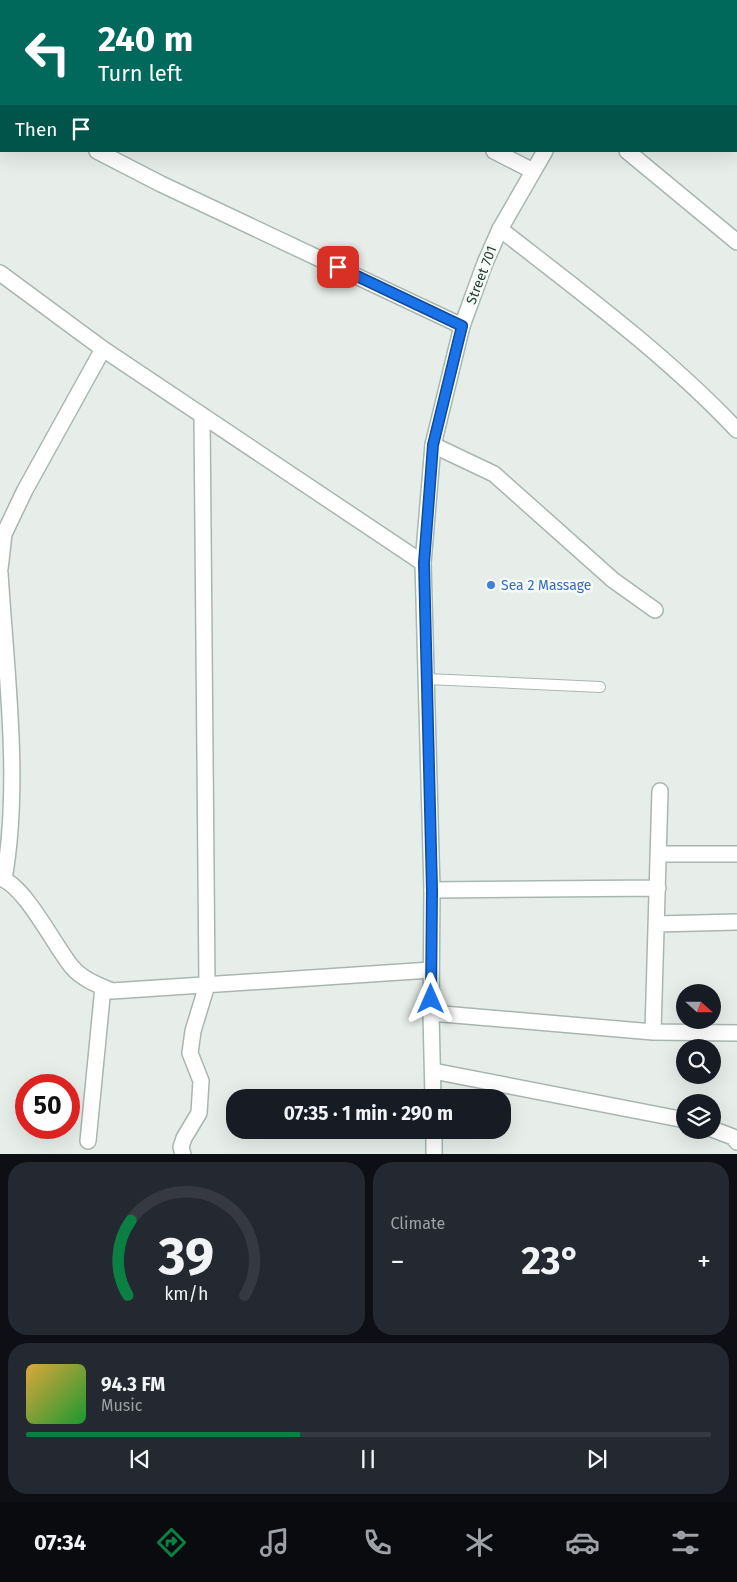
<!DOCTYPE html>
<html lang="en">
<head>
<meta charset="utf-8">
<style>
	:root { --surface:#171b24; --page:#242831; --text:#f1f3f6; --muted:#9ea1a6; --line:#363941; --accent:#0b8043 }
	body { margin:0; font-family:"Fira Sans",sans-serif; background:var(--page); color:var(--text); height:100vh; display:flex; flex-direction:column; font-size:19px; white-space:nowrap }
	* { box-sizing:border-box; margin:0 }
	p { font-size:16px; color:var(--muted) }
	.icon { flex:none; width:28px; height:28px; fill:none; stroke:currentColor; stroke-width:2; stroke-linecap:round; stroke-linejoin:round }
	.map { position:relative; height:1154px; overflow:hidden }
	.drawer { display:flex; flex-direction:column; gap:8px; padding:8px; background:#0d0f14; flex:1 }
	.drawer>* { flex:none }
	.top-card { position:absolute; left:0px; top:0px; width:738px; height:152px; box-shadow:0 5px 20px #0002; background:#00695c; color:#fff; overflow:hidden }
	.needle { width:32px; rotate:111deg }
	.fabs { position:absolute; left:676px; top:984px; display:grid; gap:10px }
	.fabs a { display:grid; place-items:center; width:45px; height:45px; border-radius:50%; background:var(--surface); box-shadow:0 5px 20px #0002; font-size:25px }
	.speed { position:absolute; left:15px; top:1074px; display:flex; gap:10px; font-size:25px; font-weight:700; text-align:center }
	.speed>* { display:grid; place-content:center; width:65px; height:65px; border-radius:50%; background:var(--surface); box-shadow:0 5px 20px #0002; line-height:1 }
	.speed .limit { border:8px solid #d22; background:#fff; color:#111 }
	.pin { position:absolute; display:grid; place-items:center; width:42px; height:42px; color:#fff; margin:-21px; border-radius:10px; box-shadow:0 2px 8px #0006 }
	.me { position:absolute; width:55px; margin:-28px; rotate:0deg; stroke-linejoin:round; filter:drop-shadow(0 0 4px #0008) }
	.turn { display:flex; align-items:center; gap:18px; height:105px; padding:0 15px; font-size:22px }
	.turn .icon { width:65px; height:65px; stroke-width:2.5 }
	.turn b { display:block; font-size:35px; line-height:42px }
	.then { display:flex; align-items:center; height:48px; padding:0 15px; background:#0003; gap:10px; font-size:19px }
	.big { font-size:38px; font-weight:700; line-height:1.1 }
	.drawer .card { flex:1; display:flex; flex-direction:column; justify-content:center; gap:8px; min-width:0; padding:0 18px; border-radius:20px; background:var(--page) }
	.drawer .dial { align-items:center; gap:0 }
	.dial svg { height:130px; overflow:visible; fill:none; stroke:var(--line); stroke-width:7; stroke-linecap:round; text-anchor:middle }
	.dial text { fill:var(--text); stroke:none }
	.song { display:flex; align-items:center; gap:15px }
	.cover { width:60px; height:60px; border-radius:8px; background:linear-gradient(135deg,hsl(40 70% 55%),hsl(130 70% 35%)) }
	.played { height:5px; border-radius:2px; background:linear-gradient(90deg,var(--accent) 40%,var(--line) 40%) }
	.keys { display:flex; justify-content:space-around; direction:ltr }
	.heat { display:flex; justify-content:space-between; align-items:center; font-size:28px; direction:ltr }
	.drawer .tiles { flex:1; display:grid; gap:8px; grid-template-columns:1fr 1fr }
	.card:last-child { grid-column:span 2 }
	.trip { position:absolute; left:226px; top:1089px; width:285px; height:50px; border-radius:20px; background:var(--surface); box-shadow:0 5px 20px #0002; font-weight:700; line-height:50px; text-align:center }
	.tab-bar { display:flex; height:80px; justify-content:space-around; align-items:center; background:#090b0e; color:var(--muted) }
	.tab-bar .icon { width:35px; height:35px }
	.tab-bar .on { color:var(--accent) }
	.tab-bar b { font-size:22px; color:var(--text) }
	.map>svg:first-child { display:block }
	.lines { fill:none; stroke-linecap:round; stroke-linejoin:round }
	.service-casing { stroke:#a9b6b0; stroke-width:12 }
	.minor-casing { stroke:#a9b6b0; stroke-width:18 }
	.secondary-casing { stroke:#a5b9b0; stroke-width:18 }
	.service { stroke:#fff; stroke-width:10 }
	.minor { stroke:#fff; stroke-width:15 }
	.secondary { stroke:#fff; stroke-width:15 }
	.route-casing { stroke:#114b97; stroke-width:12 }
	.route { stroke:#1a73e8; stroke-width:9 }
	.shop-dot { fill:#3f7fe0; stroke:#f7fbf8; stroke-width:2 }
	.labels { text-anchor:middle; stroke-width:5; stroke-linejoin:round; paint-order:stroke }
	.street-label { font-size:14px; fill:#264036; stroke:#f7fbf8 }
	.shop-label { font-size:14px; fill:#366cbe; stroke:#f7fbf8; text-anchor:start }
</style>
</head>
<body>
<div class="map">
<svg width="737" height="1155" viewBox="0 0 737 1155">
	<rect width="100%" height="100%" fill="#e7eeea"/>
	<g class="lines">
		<g class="service-casing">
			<path id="service" d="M427,679L600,687"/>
		</g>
		<g class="minor-casing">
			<path id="minor" d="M185,0L188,1
				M254,1L255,0
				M0,98H1
				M97,151L161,184L462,326
				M494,151L533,171
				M627,151L737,242
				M500,229C582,293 666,355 737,430
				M0,273L103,349L423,563
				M433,445L494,474L613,580L655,610
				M0,569L4,534L25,490L103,349
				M0,573C6,671 21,783 4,879
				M659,854H737
				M0,878C25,885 55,947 72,967C82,979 98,985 112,991L431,970
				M432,890L658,888
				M656,924L737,922
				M431,1013L653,1032L737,1033
				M653,1032L660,791
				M433,1071L685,1120
				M712,1129L733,1137L737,1142
				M88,1141L103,987
				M183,1155L181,1147L184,1138L199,1113L201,1081L190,1053L193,1031L207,985L202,415"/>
		</g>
		<g class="secondary-casing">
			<path id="secondary" d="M643,1L644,0
				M433,1098L431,1013L432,890L423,563L433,445L462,326L485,263L500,229L545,151
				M434,1130V1155"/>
		</g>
		<use href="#service" class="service"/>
		<use href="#minor" class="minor"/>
		<use href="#secondary" class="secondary"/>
	</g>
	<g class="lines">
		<g class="route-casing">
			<path id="route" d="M338,267L462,326L433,445L424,563L432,890L431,999"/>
		</g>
		<use href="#route" class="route"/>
	</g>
	<circle class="shop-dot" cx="491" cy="585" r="5"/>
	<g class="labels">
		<g class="street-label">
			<text transform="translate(481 275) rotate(-69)" y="5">Street 701</text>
		</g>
		<g class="shop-label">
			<text x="501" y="590">Sea 2 Massage</text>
		</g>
	</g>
</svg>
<div class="fabs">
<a><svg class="needle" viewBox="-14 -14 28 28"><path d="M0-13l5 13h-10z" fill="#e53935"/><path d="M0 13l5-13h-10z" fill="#9ea1a6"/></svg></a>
<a><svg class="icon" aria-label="search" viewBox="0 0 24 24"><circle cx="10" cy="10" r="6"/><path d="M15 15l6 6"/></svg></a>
<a><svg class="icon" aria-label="layers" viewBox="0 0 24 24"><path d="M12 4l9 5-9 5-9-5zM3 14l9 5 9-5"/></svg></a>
</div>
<div class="speed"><div class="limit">50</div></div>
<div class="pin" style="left:338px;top:267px;background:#d93025"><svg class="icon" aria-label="arrive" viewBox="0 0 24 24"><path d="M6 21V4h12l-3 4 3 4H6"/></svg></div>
<svg class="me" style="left:431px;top:999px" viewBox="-20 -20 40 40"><path d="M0-17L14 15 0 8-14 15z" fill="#1a73e8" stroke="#fff" stroke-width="4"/></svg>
<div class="trip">07:35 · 1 min · 290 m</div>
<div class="top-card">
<div class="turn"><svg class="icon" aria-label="left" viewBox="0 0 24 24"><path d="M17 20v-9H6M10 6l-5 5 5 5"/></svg><div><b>240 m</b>Turn left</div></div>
<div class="then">Then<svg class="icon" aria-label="arrive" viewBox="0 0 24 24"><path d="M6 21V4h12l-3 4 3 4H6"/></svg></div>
</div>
</div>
<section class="drawer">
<div class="tiles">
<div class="card dial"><svg viewBox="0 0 100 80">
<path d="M14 69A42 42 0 1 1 86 69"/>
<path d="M14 69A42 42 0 0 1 16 23" stroke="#0b8043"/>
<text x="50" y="56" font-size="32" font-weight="700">39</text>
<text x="50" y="72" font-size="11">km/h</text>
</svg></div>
<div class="card"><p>Climate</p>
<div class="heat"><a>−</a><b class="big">23°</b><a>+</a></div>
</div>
<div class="card">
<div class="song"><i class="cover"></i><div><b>94.3 FM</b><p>Music</p></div></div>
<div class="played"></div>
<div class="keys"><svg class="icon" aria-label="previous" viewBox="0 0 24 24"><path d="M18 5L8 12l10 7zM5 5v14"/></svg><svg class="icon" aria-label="pause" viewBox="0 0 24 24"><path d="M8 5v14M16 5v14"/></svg><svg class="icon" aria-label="next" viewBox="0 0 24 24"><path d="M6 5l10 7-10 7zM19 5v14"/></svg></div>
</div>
</div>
</section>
<nav class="tab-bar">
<b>07:34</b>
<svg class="icon on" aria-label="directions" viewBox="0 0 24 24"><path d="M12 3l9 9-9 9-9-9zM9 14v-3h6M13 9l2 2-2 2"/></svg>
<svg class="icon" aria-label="music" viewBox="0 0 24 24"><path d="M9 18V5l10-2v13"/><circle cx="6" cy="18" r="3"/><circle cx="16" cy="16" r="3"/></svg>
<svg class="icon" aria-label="phone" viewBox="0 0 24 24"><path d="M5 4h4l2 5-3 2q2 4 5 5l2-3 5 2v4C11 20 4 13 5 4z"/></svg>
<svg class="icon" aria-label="climate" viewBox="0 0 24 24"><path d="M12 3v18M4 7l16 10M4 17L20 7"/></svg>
<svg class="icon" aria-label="car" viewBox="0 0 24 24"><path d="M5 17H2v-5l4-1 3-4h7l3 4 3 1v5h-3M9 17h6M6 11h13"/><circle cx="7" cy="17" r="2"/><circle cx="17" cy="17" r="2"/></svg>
<svg class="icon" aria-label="filters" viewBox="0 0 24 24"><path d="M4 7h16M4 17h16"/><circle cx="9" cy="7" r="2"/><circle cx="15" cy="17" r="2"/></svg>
</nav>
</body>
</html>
